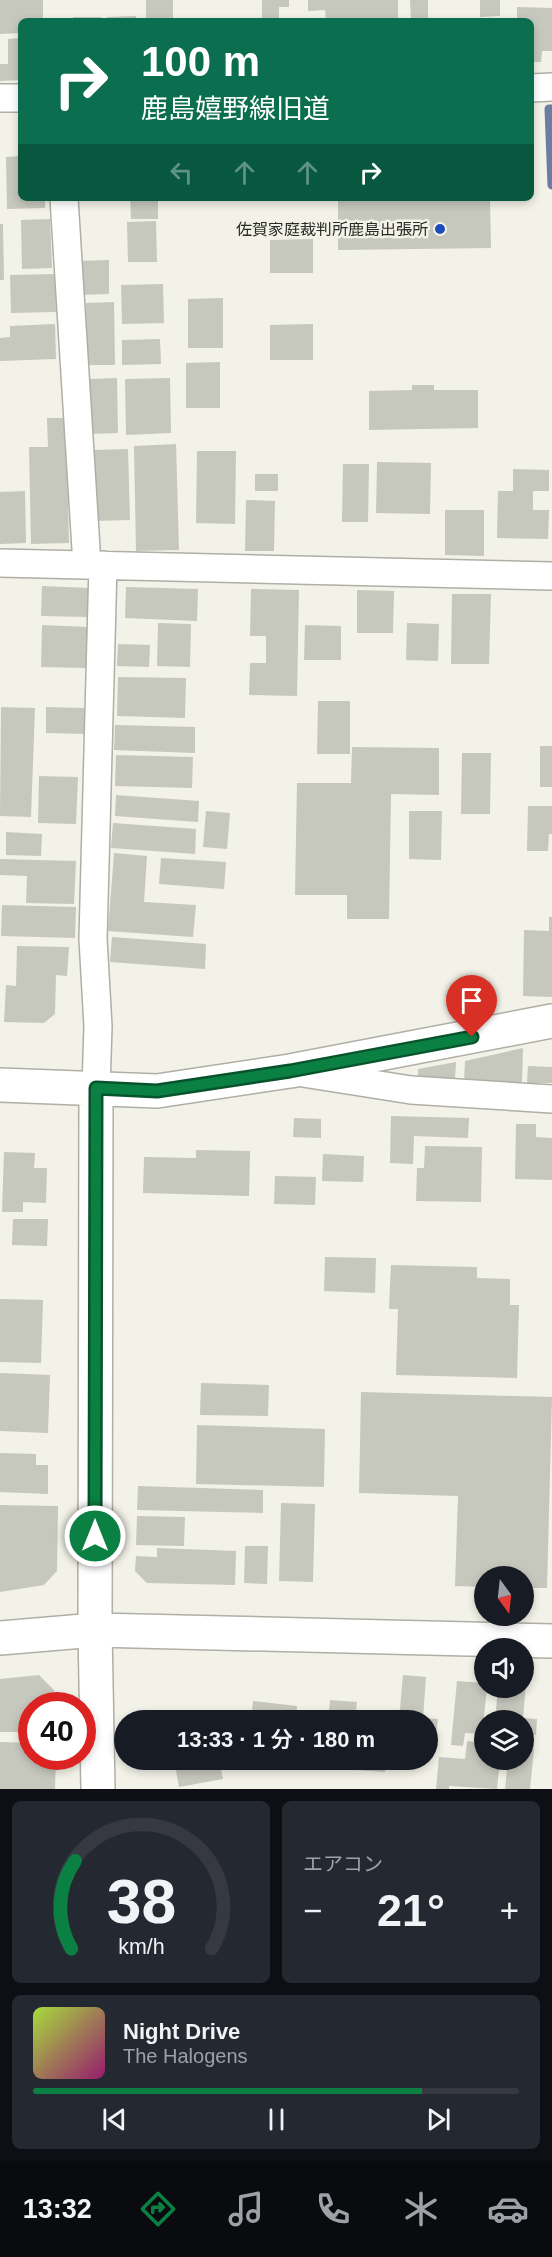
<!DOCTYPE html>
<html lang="ja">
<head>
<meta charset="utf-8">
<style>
	:root { --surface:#171b24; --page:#242831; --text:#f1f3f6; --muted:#9ea1a6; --line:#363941; --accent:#0b8043 }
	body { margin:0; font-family:Arial,"Noto Sans JP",sans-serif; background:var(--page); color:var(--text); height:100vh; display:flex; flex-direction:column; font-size:22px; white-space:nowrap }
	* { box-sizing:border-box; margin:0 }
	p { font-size:20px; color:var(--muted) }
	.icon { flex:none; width:33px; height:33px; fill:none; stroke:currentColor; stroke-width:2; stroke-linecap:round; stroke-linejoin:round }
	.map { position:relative; height:1789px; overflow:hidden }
	.panel { display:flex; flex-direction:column; gap:12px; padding:12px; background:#0d0f14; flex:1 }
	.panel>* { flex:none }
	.top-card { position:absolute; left:18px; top:18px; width:516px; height:183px; border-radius:9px; box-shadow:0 3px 9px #0003; background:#0b6e4f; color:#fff; overflow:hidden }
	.needle { width:39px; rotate:165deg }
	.buttons { position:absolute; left:474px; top:1566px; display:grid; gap:12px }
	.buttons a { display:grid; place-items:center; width:60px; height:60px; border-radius:50%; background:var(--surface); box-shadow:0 3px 9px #0003; font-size:30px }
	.speed { position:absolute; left:18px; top:1692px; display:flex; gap:12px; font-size:30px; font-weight:700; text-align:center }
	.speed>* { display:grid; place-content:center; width:78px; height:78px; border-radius:50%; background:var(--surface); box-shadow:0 3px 9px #0003; line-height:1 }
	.speed .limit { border:9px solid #d22; background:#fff; color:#111 }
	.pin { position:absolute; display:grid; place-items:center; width:51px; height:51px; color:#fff; margin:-62px -26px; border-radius:50% 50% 50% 0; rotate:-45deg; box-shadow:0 0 6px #0007 }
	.pin .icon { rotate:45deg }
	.me { position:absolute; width:66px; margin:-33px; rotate:0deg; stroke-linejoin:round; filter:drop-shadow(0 0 4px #0008) }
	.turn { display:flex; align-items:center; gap:21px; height:126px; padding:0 24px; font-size:27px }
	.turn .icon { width:78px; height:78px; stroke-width:2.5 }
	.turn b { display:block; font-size:42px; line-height:51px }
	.lanes { display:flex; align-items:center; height:57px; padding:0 24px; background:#0003; justify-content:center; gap:30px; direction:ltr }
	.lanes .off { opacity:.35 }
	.big { font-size:45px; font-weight:600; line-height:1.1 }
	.panel .card { flex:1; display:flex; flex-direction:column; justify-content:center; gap:9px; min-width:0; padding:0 21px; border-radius:9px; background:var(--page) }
	.panel .dial { align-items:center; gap:0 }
	.dial svg { height:156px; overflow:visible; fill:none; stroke:var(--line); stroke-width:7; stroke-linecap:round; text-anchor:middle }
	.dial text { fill:var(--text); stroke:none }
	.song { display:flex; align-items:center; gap:18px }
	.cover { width:72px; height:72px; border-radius:9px; background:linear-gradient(135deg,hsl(80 70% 55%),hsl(320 70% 35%)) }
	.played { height:6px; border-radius:3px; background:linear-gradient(90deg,var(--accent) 80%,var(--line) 80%) }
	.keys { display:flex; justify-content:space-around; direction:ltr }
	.heat { display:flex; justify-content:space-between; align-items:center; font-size:33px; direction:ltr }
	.panel .tiles { flex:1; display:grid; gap:12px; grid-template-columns:1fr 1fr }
	.card:last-child { grid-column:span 2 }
	.trip { position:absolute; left:114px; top:1710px; width:324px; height:60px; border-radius:30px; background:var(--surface); box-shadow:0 3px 9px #0003; font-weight:600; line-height:60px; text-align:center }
	.menu { display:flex; height:96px; justify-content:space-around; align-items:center; background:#090b0e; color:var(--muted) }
	.menu .icon { width:42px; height:42px }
	.menu .selected { color:var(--accent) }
	.menu b { font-size:27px; color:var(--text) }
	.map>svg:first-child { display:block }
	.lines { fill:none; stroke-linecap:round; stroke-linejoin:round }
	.stream { stroke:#6b7da0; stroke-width:9 }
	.building { fill:#c6c7bd }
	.minor-casing { stroke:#afafa5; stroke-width:30 }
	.tertiary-casing { stroke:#afafa5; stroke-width:36 }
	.minor { stroke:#fff; stroke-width:27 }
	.tertiary { stroke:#fff; stroke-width:33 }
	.route-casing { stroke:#07532c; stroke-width:15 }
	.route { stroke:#0b8043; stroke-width:10 }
	.poi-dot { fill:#1d4dbb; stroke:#f2f2e8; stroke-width:2 }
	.labels { text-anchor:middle; stroke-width:5; stroke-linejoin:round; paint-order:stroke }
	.poi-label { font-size:16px; fill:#2a2a26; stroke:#f2f2e8; text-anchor:end }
</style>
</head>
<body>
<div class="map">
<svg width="552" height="1789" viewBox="0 0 552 1789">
	<rect width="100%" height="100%" fill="#f2f2e8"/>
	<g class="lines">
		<path class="stream" d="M552,109H549L552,185"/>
	</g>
	<path class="building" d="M0,0H43V21H21V33L0,34Z
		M146,0H173V21H146Z
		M262,0H289V7H279V21H262Z
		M308,0H398V21H326L325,10L308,11Z
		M410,0H428V21H411Z
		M480,0H500V16L480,17Z
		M517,7L552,8V51H542L541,62H531V21H517Z
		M136,16V21H107V17Z
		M73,17H101V21H73Z
		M21,38V80L0,81V64H8V39Z
		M21,156V198H45V208L7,209L6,157Z
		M130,198H158V219H131Z
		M338,198H490L491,248L338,250Z
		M50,219L52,268L22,269L21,220Z
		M156,221L157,262H128L127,222Z
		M0,224H3L4,280H0Z
		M313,239V273H270V240Z
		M109,260V294L77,295V261Z
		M55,274L56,312L11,313L10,275Z
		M163,284L164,323L122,324L121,285Z
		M223,298V348H188V299Z
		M114,302L115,365H87L86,303Z
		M55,324L56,359L0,361V338L10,337V326Z
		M313,324V360H270V325Z
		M160,339L161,364L122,365V340Z
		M220,362V408H186V363Z
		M117,378L118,433L90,434L89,379Z
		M170,378L171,433L126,435L125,379Z
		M412,385H434V390H478V428L369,430V391L412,390Z
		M47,418H66L69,543L31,544L29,447H48Z
		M176,444L179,550L136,551L134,446Z
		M128,449L130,520L96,521L94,450Z
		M197,451H236L235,524L196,523Z
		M377,462L431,463L430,514L376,513Z
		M343,464H369L368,522H342Z
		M513,469L549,470V491H533V510H549L548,539L497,538L498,491H513Z
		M255,474H278V491H255Z
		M25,491L26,543L0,544V492Z
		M246,500L275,501L274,551H245Z
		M445,510H484V556L445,555Z
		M42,586L89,588L88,617L41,616Z
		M126,587L198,589L197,621L125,618Z
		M251,589L299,590L297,696L249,695L250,663H266V636H250Z
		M357,590L394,591L393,633H357Z
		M452,594H491L489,664H451Z
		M158,623L191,624L190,667L157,666Z
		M407,623L439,624L438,661L406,660Z
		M42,625L88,627L86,668L41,667Z
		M305,625L341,626V660H304Z
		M118,644L150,645L149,667L117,666Z
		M118,677L186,678L185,718L117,716Z
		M318,701H350V754H317Z
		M1,707L35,708L31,817L0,816Z
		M46,707L85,708L84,734L46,733Z
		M115,725L195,727V753L114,750Z
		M540,746H552V787H540Z
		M352,747L439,748V795L391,794L389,919H347V895H295L297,783H351Z
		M462,753H491L490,814H461Z
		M116,755L193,757L192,788L115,786Z
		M39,776L78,777L76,824L38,823Z
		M116,795L199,801L198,822L115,816Z
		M528,806H552V834H549L548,851H527Z
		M206,811L230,813L227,849L203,847Z
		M409,811H442L441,860L409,859Z
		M113,823L196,829L195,854L111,848Z
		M6,832L42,834L41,856L6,855Z
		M114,853L147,856L144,902L196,905L193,937L108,931Z
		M161,858L226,862L224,889L159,884Z
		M0,859L76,861L74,904L26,903L27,876L0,875Z
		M2,905L76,907L75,938L1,936Z
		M549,917H552V997L523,996L524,930L549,931Z
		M112,937L206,944L205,969L110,962Z
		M17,946L69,947L67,976L56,975L55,1014L44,1023L4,1022L6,985L16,986Z
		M523,1048L522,1083L464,1082L465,1061Z
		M456,1062L455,1080L418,1079V1069Z
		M528,1066L552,1067V1083H527Z
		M391,1116L469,1118L468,1138L414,1136L413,1164L390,1163Z
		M294,1118L321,1119V1138L293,1137Z
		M516,1124H536V1137L552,1138V1180L515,1179Z
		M425,1146L482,1147L481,1202L416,1201L417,1168H424Z
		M196,1150L250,1151L249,1196L143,1193L144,1157L196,1158Z
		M4,1152L35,1153L34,1168H47L46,1203L23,1202V1212H2Z
		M323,1154L364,1156L363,1182L322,1181Z
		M275,1176L316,1177L315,1205L274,1204Z
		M13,1219H48L47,1246L12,1245Z
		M325,1257L376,1258L375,1293L324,1291Z
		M391,1265L477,1267V1278L510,1279V1305H519L517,1378L396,1375L398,1309H389Z
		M0,1299L43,1300L41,1363L0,1362Z
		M0,1373L50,1375L48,1433L0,1431Z
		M201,1383L269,1385L268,1416L200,1415Z
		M361,1392L552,1397L547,1588H524V1576H484V1587L455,1586L458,1496L359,1493Z
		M197,1425L325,1429L324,1487L196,1484Z
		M0,1453L36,1454V1465H48V1494L0,1492Z
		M138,1486L263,1490V1513L137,1510Z
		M281,1503L315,1504L313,1582L279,1581Z
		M0,1505L58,1506L57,1571L44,1585L0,1592Z
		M137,1516L185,1517L184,1546L136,1545Z
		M245,1546H268L267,1584L244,1583Z
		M157,1548L236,1551L235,1585L147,1583L135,1571L136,1556L157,1557Z
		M39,1675L54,1690V1706H32V1732H0V1679Z
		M403,1675L426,1677L423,1718L438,1719L434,1750L428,1749V1720H399Z
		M457,1681L484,1683V1688H487L482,1734L465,1733L463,1746L451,1745Z
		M524,1682L526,1683L523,1718L537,1719L536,1735L524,1734V1720H495L498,1688H524Z
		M330,1700L357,1702L355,1720H328Z
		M253,1701L297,1706L296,1720H251Z
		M467,1741L484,1743V1760H500L497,1789L449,1786V1789H436L439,1757L465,1759Z
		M0,1742L32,1743V1756H56L55,1789H0Z
		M524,1748L534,1749L530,1789H505L508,1760H524Z
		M174,1760H219L223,1779L179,1787Z
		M324,1760H351V1764L323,1762Z
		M356,1760H386L385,1772L355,1770Z"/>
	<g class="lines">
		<g class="minor-casing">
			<path id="minor" d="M531,88L552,87
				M0,98H21
				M64,198L87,565
				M0,563L552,576
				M303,1073L411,1090L552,1099
				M96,1088L98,1026L93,939L103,565"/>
		</g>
		<g class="tertiary-casing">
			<path id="tertiary" d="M0,1085L157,1091L290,1071L552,1021
				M96,1088L95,1630L98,1789
				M0,1638L95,1630L552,1641"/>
		</g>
		<use href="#minor" class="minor"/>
		<use href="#tertiary" class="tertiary"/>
	</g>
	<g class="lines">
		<g class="route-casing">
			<path id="route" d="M95,1536L96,1088L157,1091L290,1071L472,1037"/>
		</g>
		<use href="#route" class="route"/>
	</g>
	<circle class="poi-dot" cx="440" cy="229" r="6"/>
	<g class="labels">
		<g class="poi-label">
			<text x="428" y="235">佐賀家庭裁判所鹿島出張所</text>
		</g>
	</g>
</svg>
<div class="buttons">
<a><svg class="needle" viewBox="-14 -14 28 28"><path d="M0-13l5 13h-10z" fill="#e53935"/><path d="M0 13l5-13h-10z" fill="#9ea1a6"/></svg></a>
<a><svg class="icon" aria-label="sound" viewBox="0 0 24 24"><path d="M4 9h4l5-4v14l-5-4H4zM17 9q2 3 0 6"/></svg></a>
<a><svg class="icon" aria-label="layers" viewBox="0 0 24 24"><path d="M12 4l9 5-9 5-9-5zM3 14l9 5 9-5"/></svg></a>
</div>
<div class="speed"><div class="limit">40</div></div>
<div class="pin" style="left:472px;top:1037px;background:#d93025"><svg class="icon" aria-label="arrive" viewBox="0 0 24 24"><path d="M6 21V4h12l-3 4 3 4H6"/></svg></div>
<svg class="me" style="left:95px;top:1536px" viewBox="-20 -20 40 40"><circle r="17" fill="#0b8043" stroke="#fff" stroke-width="3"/><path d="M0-11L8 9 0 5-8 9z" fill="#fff"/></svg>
<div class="trip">13:33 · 1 分 · 180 m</div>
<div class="top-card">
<div class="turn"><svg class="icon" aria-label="right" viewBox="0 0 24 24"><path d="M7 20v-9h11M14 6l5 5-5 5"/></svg><div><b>100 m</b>鹿島嬉野線旧道</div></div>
<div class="lanes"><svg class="icon off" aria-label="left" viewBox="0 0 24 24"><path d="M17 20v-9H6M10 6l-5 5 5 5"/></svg><svg class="icon off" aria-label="ahead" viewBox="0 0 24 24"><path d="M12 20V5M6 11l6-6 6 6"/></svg><svg class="icon off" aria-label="ahead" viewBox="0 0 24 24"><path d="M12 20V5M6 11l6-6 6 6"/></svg><svg class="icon" aria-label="right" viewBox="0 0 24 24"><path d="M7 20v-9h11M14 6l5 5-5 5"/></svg></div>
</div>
</div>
<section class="panel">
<div class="tiles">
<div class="card dial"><svg viewBox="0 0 100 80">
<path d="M14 69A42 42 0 1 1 86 69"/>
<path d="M14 69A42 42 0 0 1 16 24" stroke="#0b8043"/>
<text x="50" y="56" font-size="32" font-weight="700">38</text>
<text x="50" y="72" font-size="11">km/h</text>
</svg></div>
<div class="card"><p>エアコン</p>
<div class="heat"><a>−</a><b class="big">21°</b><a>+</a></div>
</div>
<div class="card">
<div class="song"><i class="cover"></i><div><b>Night Drive</b><p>The Halogens</p></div></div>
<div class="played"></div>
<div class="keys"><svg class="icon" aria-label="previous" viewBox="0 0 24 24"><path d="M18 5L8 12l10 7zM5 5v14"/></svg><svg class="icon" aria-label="pause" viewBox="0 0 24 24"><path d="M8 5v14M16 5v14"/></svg><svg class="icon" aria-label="next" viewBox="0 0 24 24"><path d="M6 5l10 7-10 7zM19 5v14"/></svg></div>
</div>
</div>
</section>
<nav class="menu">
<b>13:32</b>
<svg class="icon selected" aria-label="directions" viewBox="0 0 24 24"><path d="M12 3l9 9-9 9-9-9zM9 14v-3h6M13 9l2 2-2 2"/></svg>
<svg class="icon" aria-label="music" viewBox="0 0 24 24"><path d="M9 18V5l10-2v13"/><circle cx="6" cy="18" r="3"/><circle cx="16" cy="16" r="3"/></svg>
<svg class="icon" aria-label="phone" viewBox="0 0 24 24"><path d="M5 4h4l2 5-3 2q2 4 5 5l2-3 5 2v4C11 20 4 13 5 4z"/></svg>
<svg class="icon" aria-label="climate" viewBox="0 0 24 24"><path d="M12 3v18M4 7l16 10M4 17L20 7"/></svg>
<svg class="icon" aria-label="car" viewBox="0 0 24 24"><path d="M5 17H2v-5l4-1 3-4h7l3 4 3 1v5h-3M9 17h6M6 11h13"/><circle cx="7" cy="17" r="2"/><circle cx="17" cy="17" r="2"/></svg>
</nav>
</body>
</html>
